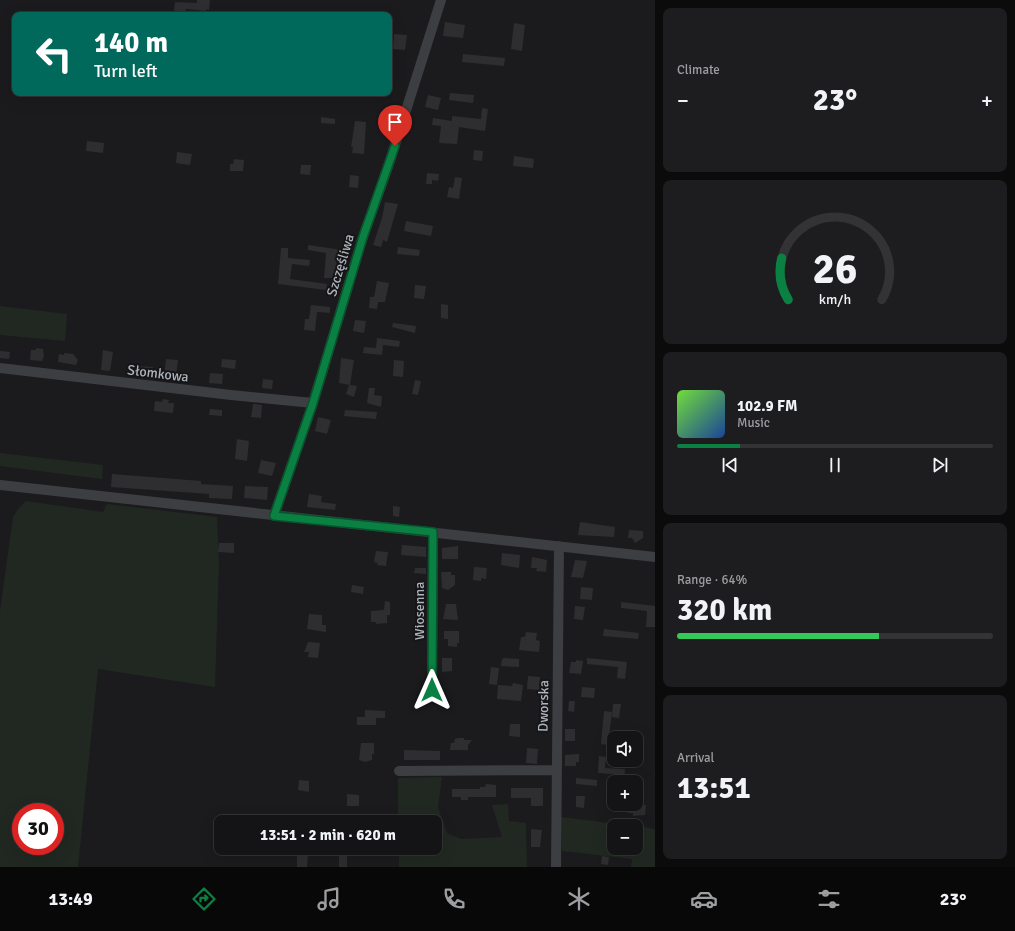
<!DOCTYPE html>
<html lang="en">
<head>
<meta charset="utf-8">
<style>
	:root { --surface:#141416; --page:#1d1d1f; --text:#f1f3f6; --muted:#9d9ea1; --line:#333335; --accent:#0b8043 }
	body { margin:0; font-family:Signika,sans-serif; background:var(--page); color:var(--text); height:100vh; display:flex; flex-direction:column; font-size:15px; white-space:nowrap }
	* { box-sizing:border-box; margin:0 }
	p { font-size:13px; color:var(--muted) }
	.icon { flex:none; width:22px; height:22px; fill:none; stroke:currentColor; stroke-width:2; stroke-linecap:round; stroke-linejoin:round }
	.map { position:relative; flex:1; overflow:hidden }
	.drawer { display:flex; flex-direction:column; gap:8px; padding:8px; background:#0b0b0c; width:360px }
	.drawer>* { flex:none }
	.guide { position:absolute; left:12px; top:12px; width:380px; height:84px; border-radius:8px; box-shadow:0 4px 16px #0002,0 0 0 1px var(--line); background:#00695c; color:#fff; overflow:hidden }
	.controls { position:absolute; left:607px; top:731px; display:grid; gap:8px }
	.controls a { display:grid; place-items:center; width:36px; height:36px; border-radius:8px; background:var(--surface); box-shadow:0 4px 16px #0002,0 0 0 1px var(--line); font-size:20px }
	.speed { position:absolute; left:12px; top:803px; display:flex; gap:8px; font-size:20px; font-weight:700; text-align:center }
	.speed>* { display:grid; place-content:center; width:52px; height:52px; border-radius:50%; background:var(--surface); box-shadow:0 4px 16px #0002,0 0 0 1px var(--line); line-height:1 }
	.speed .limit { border:6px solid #d22; background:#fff; color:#111 }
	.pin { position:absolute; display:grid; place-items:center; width:34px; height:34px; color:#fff; margin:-41px -17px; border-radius:50% 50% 50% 0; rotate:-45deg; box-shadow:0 0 4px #0007 }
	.pin .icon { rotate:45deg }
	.me { position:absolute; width:44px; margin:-22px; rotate:0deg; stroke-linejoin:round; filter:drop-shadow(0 0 3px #0008) }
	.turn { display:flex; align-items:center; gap:14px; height:84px; padding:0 16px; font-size:18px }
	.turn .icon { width:52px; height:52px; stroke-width:2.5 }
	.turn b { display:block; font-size:28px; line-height:34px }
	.big { font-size:30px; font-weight:700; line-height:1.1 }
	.drawer .widget { flex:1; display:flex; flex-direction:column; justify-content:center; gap:6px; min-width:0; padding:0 14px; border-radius:8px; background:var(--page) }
	.drawer .dial { align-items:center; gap:0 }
	.dial svg { height:104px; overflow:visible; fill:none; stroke:var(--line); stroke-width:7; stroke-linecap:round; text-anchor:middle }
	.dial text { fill:var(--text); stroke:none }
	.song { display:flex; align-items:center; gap:12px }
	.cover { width:48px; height:48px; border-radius:6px; background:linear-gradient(135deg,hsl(100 70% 55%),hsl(220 70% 35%)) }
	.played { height:4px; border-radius:2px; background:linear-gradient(90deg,var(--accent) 20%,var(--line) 20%) }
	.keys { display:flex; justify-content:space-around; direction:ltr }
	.heat { display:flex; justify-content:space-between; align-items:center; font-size:22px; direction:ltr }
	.charge { height:6px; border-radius:3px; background:linear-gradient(90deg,#34c759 64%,var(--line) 0) }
	.trip { position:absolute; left:214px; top:815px; width:228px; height:40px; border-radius:8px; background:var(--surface); box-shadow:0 4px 16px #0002,0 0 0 1px var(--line); font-weight:700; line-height:40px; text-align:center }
	.menu { display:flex; height:64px; justify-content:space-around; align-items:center; background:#080809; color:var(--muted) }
	.menu .icon { width:28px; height:28px }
	.menu .on { color:var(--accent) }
	.menu b { font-size:18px; color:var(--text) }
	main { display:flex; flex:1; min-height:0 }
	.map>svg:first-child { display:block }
	.green { fill:#212821; fill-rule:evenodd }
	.building { fill:#2e2e31 }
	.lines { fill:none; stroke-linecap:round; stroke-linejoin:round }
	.minor { stroke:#3c3e42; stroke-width:10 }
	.route-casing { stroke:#07532c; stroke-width:10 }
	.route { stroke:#0b8043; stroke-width:7 }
	.labels { text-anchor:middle; stroke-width:4; stroke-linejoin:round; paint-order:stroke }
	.street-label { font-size:14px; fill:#aeb4bc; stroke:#161618 }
</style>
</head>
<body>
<main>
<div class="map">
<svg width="655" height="867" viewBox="0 0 655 867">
	<rect width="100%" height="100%" fill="#1b1b1d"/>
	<path class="green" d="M0,306L67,314L65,341L0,335Z
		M0,453L103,465L102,479L0,466Z
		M26,501L103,512L107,504L217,517L219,562L215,687L98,669L78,867H0V611L13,517L19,508ZM21,812H55V846H21Z
		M442,777L438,807L447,833L461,839L502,837L492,805L508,804L509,821L526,823L527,867H399V848H435V822H398V778Z
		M561,817L633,826H614V848H636V826L655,829V867H631L632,859L562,851Z"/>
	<path class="building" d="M197,0H210L209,10L206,9V11L186,9L185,13H174L175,2L197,3Z
		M445,22L465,25L463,38L443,36Z
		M514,23L525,25L522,51L511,49Z
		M394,34L407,35L405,50L393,49Z
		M463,54L505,58L504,66L462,62Z
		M450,93L474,95L473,103L449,100Z
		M428,95L441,98L438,110L425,107Z
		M482,108L488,109L485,131L459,127L457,144L439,143L441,126L432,125L433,118L452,121V116L481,119Z
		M321,117L335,119V124L321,123Z
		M355,121L366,122L364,154L352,153L353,147H351Z
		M87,141L104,143L103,153L86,151Z
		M474,150L483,151L482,161L473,160Z
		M177,152L192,154L190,165L176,163Z
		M514,156L534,159L533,168L513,166Z
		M234,159L244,160L243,171H230V164H233Z
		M301,165H311L310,175L300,174Z
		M427,173L439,174L438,181L432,180V184H426Z
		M350,175L359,176L358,188L349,187Z
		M455,177L462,178L459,199L447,197L449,187L453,188Z
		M385,202L398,204L387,242L383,240L381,247L373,245L382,218Z
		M406,221L433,226L431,236L404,231Z
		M308,245L342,250L341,254H338L335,272H338L337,278H324L326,253L308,250Z
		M398,247L420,250L419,256L397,254Z
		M281,248H288V258L310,260L309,266L292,264L290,279L327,284L326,290L278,284Z
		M377,281L389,283L385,302H378L377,309L369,308L370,297H374Z
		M415,285L426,286L424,299L414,298Z
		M441,304L448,305V319L441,318Z
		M311,305L330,307V313L317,312L315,331L304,330L305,319H309Z
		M355,320L366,321L364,333L353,331Z
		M393,323L416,326L415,333L392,327Z
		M377,338L400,341L399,347L383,345L382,355L363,353L364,347L376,348Z
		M36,348L43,349L44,356L42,361L30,360L31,350H36Z
		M103,350L113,352L110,371L101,370Z
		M0,351L10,352L9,359L0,358Z
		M64,353L73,354L78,360L76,365L58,362L59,354L64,355Z
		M341,358L354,360L350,385L339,383Z
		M166,359L178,360L176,377L164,376Z
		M222,359L236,360L235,369L221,367Z
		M394,360L404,361L403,377L393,376Z
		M136,366L153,367V372L146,377L144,375L135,374Z
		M210,373L223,374L222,384L209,383Z
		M263,379L273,380L272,389L262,388Z
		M415,380L421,381L418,395L412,394Z
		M349,385L357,386L354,397L346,394Z
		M369,388H375L374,395L382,396L381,407L367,403Z
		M163,399L169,400L168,403H174L173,413L154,411L155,401L162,402Z
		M253,404L262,405L261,418L251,417Z
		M210,409L222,410V416L209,415Z
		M345,410L377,412L376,419L344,416Z
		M318,417L331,420L327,434L315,431Z
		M237,439L249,441L247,461L235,459Z
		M261,460L276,463L272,476L258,473Z
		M112,474L201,481V484L233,486L232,499L209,498V494L111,487Z
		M245,486L268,487L267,500L244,498Z
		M309,494L322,496L321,502L336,504L335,510L307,507Z
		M393,506L400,507L399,517L393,516Z
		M580,522L615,527L614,537L578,535Z
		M629,530L643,531V538L635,543L632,538H628Z
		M219,543H234V553L218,552Z
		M402,545L426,547V557L401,555Z
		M458,546V559H442V548Z
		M376,551L388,552L386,566L377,565L378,563L374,562Z
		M502,553L520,555L519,568L501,565Z
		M532,557L547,560L546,572L536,571L537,568H531Z
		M575,560L587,561L583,578L571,577Z
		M474,567L487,568L486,579L481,578V581L473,580Z
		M415,568H426V574L414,573Z
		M441,572H451V575H455V585L448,590L442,588Z
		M352,585L364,587L363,594L351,592Z
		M581,587L593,588L592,600L580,599Z
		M385,601L390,602V615H387V623L376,624V622H371V611L384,610Z
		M621,602L655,606V627H646L647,611L621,608Z
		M446,604H456L458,620L443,619Z
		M575,606L585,607L583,620L574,619Z
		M309,614L322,615V625H326V632L307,629Z
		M604,629L639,633L638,639L603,636Z
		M444,631H459V643H457V647L448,646V639H444Z
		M526,632L537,633L536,640L540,641L539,652L519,650L521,637H525Z
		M308,642L320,643L318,658L308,657L309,652H304Z
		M442,658H452V671L442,672Z
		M504,658L519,659V667L501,666L502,659Z
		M587,658L627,662L625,679L617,678L618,667L587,664Z
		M576,660L583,661L581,674L569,673L571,662H576Z
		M491,667L499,668L497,685L489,684Z
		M528,676L540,677L539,690L527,689Z
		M513,683L523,685L521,701L497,699L498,685L512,686Z
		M582,687L595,688L594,698L581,697Z
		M569,701H575L574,712L568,711Z
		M613,704H621L619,718L612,717Z
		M365,710L385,711V718H376V725H357V717H365Z
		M604,711L612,712L608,745L601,744Z
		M510,724H520V737L509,736Z
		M565,729H575V741H565Z
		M458,738H464V740H472L468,745V750H450L451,743H454L455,739Z
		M361,743H374V754H372V760L365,762L359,760Z
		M527,748L538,749L537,764L526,763Z
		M404,750L440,751V760H404Z
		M579,754V762H576V766H565V755Z
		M599,756L606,757L605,768L625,769L624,782H614V774L598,773Z
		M576,778L597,780V786L576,784Z
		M299,780L309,781V792L298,790Z
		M486,784L496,785V797H468V800H461V797H452V789H480V787H485Z
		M511,788H543V806H531V798H511Z
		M347,794L359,795V806H347Z
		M576,796H585L584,808L576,807Z
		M634,804L646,805L645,815L633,816V813H628L629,806L634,807Z
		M531,829L542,830L540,847H531Z
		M339,848H347V867H339Z
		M297,855H308L307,867H297Z
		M602,856L609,857L608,865L601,864Z"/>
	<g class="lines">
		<path class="minor" d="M0,368L231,395L313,403
			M0,485L655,557
			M274,516L313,403L363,237L389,164L441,0
			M432,690L433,532
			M399,771L556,770
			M556,867L559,546"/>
	</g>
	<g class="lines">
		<g class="route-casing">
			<path id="route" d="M395,146L363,237L313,403L274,516L433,532L432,690"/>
		</g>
		<use href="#route" class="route"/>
	</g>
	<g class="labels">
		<g class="street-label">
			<text transform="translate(340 265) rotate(-73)" y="5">Szczęśliwa</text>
			<text transform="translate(158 373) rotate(7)" y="5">Słomkowa</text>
			<text transform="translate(419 611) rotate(-90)" y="5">Wiosenna</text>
			<text transform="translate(543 706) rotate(-89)" y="5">Dworska</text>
		</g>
	</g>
</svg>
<div class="controls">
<a><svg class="icon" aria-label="sound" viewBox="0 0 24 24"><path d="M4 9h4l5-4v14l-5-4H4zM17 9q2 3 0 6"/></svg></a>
<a>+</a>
<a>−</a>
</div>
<div class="speed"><div class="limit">30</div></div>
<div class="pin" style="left:395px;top:146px;background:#d93025"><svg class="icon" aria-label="arrive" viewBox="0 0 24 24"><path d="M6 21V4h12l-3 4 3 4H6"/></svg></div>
<svg class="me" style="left:432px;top:690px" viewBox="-20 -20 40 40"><path d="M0-17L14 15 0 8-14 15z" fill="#0b8043" stroke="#fff" stroke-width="4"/></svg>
<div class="trip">13:51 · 2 min · 620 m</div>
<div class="guide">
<div class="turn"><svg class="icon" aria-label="left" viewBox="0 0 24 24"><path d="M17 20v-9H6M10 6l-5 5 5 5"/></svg><div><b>140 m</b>Turn left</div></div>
</div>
</div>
<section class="drawer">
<div class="widget"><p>Climate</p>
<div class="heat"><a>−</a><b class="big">23°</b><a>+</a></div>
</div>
<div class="widget dial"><svg viewBox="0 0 100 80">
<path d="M14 69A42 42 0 1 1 86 69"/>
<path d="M14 69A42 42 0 0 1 9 37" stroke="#0b8043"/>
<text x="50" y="56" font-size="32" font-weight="700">26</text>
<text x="50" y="72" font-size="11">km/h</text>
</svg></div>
<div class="widget">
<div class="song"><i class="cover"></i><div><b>102.9 FM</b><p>Music</p></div></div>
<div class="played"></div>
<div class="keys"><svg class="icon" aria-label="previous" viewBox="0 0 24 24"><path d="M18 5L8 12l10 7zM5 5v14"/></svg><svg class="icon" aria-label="pause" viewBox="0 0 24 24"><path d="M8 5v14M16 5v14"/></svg><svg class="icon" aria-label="next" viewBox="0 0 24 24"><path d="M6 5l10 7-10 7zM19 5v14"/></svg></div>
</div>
<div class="widget"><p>Range · 64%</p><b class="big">320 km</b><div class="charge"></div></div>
<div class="widget"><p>Arrival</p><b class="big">13:51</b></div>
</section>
</main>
<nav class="menu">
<b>13:49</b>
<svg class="icon on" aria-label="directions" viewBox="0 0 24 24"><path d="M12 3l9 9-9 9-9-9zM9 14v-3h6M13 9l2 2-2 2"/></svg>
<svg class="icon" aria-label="music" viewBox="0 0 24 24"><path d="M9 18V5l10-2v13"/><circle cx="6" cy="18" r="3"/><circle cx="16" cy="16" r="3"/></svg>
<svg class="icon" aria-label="phone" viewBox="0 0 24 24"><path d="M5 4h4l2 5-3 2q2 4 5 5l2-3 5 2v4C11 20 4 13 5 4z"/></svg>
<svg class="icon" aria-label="climate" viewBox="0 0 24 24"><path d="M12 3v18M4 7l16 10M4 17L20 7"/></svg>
<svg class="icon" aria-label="car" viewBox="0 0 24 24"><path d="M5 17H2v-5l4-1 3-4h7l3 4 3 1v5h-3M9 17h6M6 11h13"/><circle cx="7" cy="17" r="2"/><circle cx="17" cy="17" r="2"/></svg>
<svg class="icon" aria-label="filters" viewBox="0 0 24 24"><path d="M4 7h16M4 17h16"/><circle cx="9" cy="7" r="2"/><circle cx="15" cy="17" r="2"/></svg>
<b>23°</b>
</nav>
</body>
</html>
